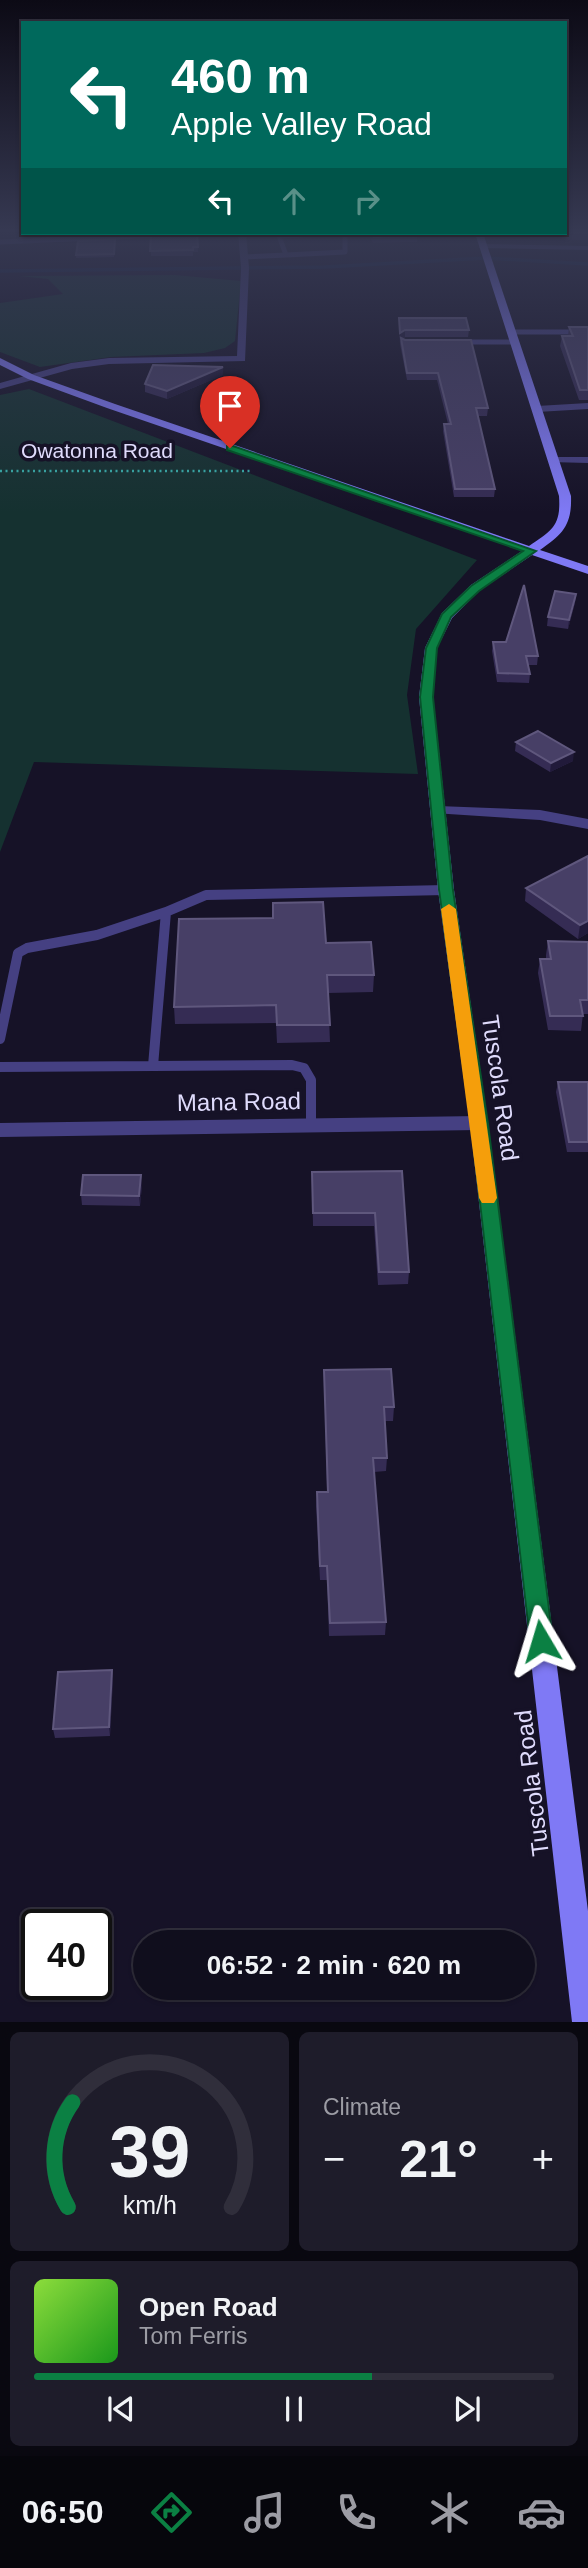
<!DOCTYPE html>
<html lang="en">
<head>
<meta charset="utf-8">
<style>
	:root { --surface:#100e1d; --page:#1e1c2a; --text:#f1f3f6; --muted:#9c9ca4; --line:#302e3b; --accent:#0b8043 }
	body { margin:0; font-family:Arial,sans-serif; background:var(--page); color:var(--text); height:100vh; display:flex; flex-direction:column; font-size:26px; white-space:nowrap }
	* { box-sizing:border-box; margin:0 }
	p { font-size:23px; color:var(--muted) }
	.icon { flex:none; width:38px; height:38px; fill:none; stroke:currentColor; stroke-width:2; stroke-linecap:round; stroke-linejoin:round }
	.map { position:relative; height:2022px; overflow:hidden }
	.panel { display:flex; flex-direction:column; gap:10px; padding:10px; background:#090810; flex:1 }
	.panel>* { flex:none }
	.hud { position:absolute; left:21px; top:21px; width:546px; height:214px; border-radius:0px; box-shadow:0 2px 5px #0004,0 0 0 2px var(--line); background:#00695c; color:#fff; overflow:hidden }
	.speed { position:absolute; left:21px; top:1909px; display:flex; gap:14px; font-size:35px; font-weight:700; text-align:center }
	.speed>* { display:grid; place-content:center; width:91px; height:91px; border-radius:50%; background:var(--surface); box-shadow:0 2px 5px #0004,0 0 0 2px var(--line); line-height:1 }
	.speed .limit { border:4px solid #111; border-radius:10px; background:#fff; color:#111 }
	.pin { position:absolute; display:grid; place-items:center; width:60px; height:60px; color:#fff; margin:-72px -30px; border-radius:50% 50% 50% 0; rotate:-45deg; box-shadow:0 0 7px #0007 }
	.pin .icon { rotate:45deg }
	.me { position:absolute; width:77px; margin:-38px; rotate:353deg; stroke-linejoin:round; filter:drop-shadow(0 0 5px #0008) }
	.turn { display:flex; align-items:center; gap:24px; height:147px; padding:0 35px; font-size:32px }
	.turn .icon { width:91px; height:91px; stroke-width:2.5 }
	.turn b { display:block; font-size:49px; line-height:60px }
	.lanes { display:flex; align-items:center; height:66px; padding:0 35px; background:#0003; justify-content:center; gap:35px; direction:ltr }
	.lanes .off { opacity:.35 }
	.big { font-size:52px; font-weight:600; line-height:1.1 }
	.panel .card { flex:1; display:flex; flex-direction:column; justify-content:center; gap:10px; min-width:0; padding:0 24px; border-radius:10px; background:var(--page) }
	.panel .dial { align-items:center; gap:0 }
	.dial svg { height:182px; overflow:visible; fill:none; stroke:var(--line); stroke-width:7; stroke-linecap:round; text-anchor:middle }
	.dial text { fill:var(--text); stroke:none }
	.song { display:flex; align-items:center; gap:21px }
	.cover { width:84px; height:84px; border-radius:10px; background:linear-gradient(135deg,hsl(90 70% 55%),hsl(120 70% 35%)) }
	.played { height:7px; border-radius:4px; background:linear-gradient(90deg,var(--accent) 65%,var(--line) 65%) }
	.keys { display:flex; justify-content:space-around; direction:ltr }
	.heat { display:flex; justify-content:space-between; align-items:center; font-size:38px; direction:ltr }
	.panel .tiles { flex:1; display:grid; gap:10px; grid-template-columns:1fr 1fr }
	.card:last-child { grid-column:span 2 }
	.trip { position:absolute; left:133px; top:1930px; width:402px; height:70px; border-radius:35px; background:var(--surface); box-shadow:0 2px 5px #0004,0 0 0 2px var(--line); font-weight:600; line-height:70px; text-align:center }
	.menu { display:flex; height:112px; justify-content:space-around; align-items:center; background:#06060c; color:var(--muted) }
	.menu .icon { width:49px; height:49px }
	.menu .current { color:var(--accent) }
	.menu b { font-size:32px; color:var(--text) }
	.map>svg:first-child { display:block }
	.green { fill:#153130 }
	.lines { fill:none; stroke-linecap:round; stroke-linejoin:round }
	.stream { stroke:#0f2043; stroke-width:3.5 }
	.path { stroke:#39b2ad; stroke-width:2.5; stroke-dasharray:2 3.5; stroke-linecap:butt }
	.lane-far2 { stroke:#454082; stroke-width:5 }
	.lane-far1 { stroke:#454082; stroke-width:6 }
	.lane { stroke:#454082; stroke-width:10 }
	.street { fill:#454082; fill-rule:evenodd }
	.secondary { fill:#7f79f5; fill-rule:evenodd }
	.wall { fill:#352c54 }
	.shaded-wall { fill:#211a3a }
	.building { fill:#473f66; stroke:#5f577d; stroke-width:2 }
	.route { fill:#0b8043; stroke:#07532c; stroke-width:2 }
	.slow { fill:#f59e0b }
	.labels { text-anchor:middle; stroke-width:7; stroke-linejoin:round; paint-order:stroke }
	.far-street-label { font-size:21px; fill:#dfdbfc; stroke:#161227 }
	.street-label { font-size:24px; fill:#dfdbfc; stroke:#161227 }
</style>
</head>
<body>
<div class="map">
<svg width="588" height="2022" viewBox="0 0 588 2022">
	<rect width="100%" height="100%" fill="#161227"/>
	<path class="green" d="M175,275L241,281L235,341L225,348L204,353L111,357L40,367L0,352V303L63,294L48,279L19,276Z
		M29,389L477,560L416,629L407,695L418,774L34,762L0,852V395Z"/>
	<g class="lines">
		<path class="stream" d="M0,271L325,267L486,258L588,264"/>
		<path class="path" d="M0,471H250"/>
		<path class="lane-far2" d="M337,233L345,235V252L286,255L279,236Z
			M185,234L207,233
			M0,242L165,235
			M244,257L286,255
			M511,332H588
			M457,342H514"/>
		<path class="lane-far1" d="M537,409L588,406"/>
		<path class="lane" d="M0,1039L18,953L27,948L97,935L166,912
			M0,1067L153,1066
			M311,1126V1080L304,1068L292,1065L153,1066L166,912L206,895L446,890"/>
		<path class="street" d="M238,233H246L249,268L245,361L109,364L72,369L0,389V383L71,363L109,358L237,356L241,268Z
			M482,244L588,246V250L479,248Z
			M554,457H588V463L550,462V458Z
			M438,806L540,810L588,819V829L540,820L433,813L431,810L433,807Z
			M479,1116L486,1118L488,1123L486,1128L479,1130L0,1137V1123Z"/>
		<path class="secondary" d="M475,233H483L571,496C572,525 563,534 540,550L588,566V574L532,555L479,591L452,618L437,648L433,697L454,890L488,1123L588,1911V2022H572L470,1123L438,890L419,697L425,648L442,613L471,585L522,551L107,408L28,379L0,365V358L34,375L115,404L529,546C553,530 561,525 559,496Z"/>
	</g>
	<path class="wall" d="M588,228V240L531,239L529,233H565Z
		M197,233L198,252H193V256H151V235Z
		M368,233H417V242L373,243Z
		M115,239L114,257L76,258V255Z
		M399,318L469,330L468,337H405L402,339L488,408L487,416H478L495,489L494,497H454L443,431L444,424H448L437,380H407L400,344Z
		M569,327H588V400H579L560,346L562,336H568Z
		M223,375L167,399L145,392V384Z
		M576,594L575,603L568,629L547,626L548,617Z
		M493,642L538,656L537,665H528L530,674L529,683L497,682L492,651Z
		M516,742L573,761L550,772L515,751Z
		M588,856V933L578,939L525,901L526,888Z
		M273,918L326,943L374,975L373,992L328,993L330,1042L277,1043L276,1023L175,1024L174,1007Z
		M548,941L588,942V1014H583L581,1031L548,1030L538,973L540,959H546V955Z
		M558,1082H588V1152H567L556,1092Z
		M402,1171L409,1272L408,1284L378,1285L374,1226H313L312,1172Z
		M142,1185L140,1206L82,1205L81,1195Z
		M324,1370L394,1407L393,1421H385L387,1458L386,1471L374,1472L386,1622L385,1635L329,1636L327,1580H320L316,1506L317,1492H327Z
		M112,1670L113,1679L110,1736L55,1738L53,1729Z"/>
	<path class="shaded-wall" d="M405,330V337L400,341V333Z
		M223,367V375L167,399V391Z
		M576,594L575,603L568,629L569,620Z
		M574,752L573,761L550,772L551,763Z
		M588,921V933L578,939L580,925Z
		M141,1175L142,1185L140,1206L139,1196Z
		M112,1670L113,1679L110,1736L109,1727Z"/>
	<path class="building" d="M565,228H588V233H565Z
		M197,233L198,247H193V250L150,251L151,235Z
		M372,233H417V235L374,237Z
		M115,239L114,254L76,255L78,241Z
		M399,318H466L469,330H405L400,333Z
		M569,327H588V390H580L562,336H573Z
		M401,338L405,340H471L488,408H476L495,489H455L444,424H451L438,373H407Z
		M153,365L223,367L167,391L145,384Z
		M524,585L538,656H526L530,674L498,673L493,642H506Z
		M555,591L576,594L569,620L548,617Z
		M538,731L574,752L551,763L516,742Z
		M588,856V921L580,925L526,888Z
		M323,902L326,943L371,942L374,975H327L330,1025H277L276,1005L174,1007L179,919L273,918V903Z
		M548,941L588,942V1000H580L583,1016H550L540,959H551Z
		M558,1082H588V1142H569Z
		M402,1171L409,1272H379L375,1213H313L312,1172Z
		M83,1175H141L139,1196L81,1195Z
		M391,1369L394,1407H384L387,1458H373L386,1622L330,1623L327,1566H320L317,1492H328L324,1370Z
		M112,1670L109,1727L53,1729L58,1672Z"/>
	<linearGradient id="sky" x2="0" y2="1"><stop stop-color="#0c0a15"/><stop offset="0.45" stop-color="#363952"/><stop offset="1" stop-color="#363952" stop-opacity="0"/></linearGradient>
	<rect width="588" height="512" fill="url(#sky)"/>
	<path class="route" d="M227,446H233L536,551L479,591L451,617L437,648L433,697L453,890L488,1124L553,1641L549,1649L541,1652L533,1649L530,1641L471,1124L439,890L420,697L426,648L442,614L471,586L523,551L227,450Z"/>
	<path class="slow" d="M449,904L456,909L497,1198L494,1203H482L479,1198L441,909Z"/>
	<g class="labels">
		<g class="far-street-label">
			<text x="97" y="458">Owatonna Road</text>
		</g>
		<g class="street-label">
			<text transform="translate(500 1088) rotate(82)" y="8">Tuscola Road</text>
			<text transform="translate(239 1102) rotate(-1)" y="8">Mana Road</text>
			<text transform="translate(532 1783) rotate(-97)" y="8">Tuscola Road</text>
		</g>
	</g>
</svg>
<div class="speed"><div class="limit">40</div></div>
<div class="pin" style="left:230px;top:448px;background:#d93025"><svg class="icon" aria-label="arrive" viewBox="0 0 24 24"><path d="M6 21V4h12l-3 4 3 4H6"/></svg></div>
<svg class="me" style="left:541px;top:1641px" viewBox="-20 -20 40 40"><path d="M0-17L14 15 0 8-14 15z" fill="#0b8043" stroke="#fff" stroke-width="4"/></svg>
<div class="trip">06:52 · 2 min · 620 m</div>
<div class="hud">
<div class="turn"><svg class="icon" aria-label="left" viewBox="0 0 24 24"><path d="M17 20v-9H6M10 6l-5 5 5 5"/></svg><div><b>460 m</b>Apple Valley Road</div></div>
<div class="lanes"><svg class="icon" aria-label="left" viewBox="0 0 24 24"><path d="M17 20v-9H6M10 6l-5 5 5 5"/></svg><svg class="icon off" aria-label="ahead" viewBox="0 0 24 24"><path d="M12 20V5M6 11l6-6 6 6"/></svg><svg class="icon off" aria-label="right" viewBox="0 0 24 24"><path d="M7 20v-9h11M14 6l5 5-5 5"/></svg></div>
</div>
</div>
<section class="panel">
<div class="tiles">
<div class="card dial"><svg viewBox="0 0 100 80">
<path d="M14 69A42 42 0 1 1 86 69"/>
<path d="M14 69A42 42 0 0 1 16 23" stroke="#0b8043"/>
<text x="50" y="56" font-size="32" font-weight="700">39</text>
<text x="50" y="72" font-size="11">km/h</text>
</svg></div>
<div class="card"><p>Climate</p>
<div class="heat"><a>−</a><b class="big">21°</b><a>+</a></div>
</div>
<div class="card">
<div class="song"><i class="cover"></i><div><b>Open Road</b><p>Tom Ferris</p></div></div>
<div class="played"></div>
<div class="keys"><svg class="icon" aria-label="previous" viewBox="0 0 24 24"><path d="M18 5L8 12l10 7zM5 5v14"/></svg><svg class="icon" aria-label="pause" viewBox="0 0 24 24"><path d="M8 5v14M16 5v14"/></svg><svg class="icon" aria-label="next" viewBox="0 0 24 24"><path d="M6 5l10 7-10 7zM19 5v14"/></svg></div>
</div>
</div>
</section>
<nav class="menu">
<b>06:50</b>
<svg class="icon current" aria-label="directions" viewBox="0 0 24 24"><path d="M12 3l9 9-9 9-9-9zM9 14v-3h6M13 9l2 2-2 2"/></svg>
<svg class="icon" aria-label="music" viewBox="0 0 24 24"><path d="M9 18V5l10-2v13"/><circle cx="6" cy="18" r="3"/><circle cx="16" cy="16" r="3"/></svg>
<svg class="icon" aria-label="phone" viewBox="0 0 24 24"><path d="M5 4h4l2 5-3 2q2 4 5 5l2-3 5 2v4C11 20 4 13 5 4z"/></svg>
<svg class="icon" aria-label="climate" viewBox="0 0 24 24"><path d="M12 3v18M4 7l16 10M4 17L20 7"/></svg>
<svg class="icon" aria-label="car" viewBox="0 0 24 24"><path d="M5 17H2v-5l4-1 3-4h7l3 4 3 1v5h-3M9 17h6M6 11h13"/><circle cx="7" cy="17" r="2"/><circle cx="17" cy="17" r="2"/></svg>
</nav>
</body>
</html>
